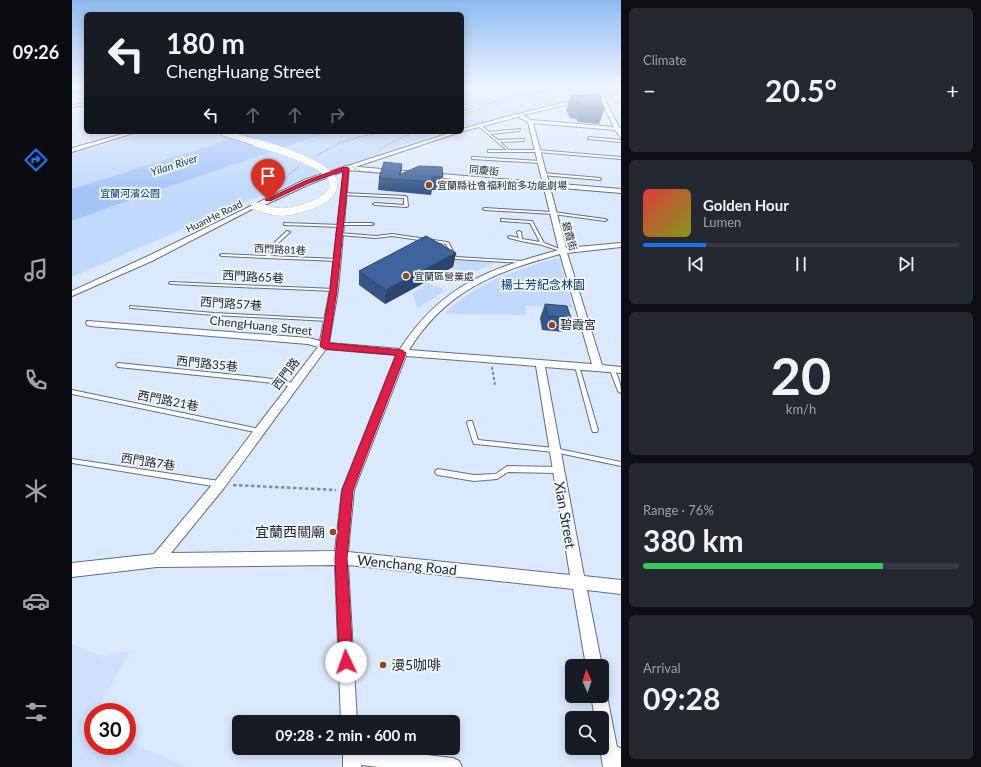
<!DOCTYPE html>
<html lang="en">
<head>
<meta charset="utf-8">
<style>
	:root { --surface:#171b24; --page:#242831; --text:#f1f3f6; --muted:#9ea1a6; --line:#363941; --accent:#1a73e8 }
	body { margin:0; font-family:Lato,"Noto Sans TC",sans-serif; background:var(--page); color:var(--text); height:100vh; display:flex; flex-direction:column; font-size:15px; white-space:nowrap }
	* { box-sizing:border-box; margin:0 }
	p { font-size:13px; color:var(--muted) }
	.icon { flex:none; width:22px; height:22px; fill:none; stroke:currentColor; stroke-width:2; stroke-linecap:round; stroke-linejoin:round }
	.map { position:relative; flex:1; overflow:hidden }
	.drawer { display:flex; flex-direction:column; gap:8px; padding:8px; background:#0d0f14; width:360px }
	.drawer>* { flex:none }
	.hud { position:absolute; left:12px; top:12px; width:380px; height:122px; border-radius:6px; box-shadow:0 2px 10px #0003; background:#171b24; color:var(--text); overflow:hidden }
	.needle { width:26px; rotate:357deg }
	.controls { position:absolute; left:493px; top:659px; display:grid; gap:8px }
	.controls a { display:grid; place-items:center; width:44px; height:44px; border-radius:6px; background:var(--surface); box-shadow:0 2px 10px #0003; font-size:20px }
	.speed { position:absolute; left:12px; top:703px; display:flex; gap:8px; font-size:20px; font-weight:700; text-align:center }
	.speed>* { display:grid; place-content:center; width:52px; height:52px; border-radius:50%; background:var(--surface); box-shadow:0 2px 10px #0003; line-height:1 }
	.speed .limit { border:6px solid #d22; background:#fff; color:#111 }
	.pin { position:absolute; display:grid; place-items:center; width:34px; height:34px; color:#fff; margin:-41px -17px; border-radius:50% 50% 50% 0; rotate:-45deg; box-shadow:0 0 4px #0007 }
	.pin .icon { rotate:45deg }
	.me { position:absolute; width:44px; margin:-22px; rotate:357deg; stroke-linejoin:round; filter:drop-shadow(0 0 3px #0008) }
	.turn { display:flex; align-items:center; gap:14px; height:84px; padding:0 16px; font-size:18px }
	.turn .icon { width:52px; height:52px; stroke-width:2.5 }
	.turn b { display:block; font-size:28px; line-height:34px }
	.lanes { display:flex; align-items:center; height:38px; padding:0 16px; background:#0003; justify-content:center; gap:20px; direction:ltr }
	.lanes .off { opacity:.35 }
	.big { font-size:30px; font-weight:700; line-height:1.1 }
	.drawer .card { flex:1; display:flex; flex-direction:column; justify-content:center; gap:6px; min-width:0; padding:0 14px; border-radius:6px; background:var(--page) }
	.drawer .dial { align-items:center; gap:0 }
	.dial b { font-size:52px; line-height:1 }
	.song { display:flex; align-items:center; gap:12px }
	.cover { width:48px; height:48px; border-radius:6px; background:linear-gradient(135deg,hsl(0 70% 55%),hsl(70 70% 35%)) }
	.played { height:4px; border-radius:2px; background:linear-gradient(90deg,var(--accent) 20%,var(--line) 20%) }
	.keys { display:flex; justify-content:space-around; direction:ltr }
	.heat { display:flex; justify-content:space-between; align-items:center; font-size:22px; direction:ltr }
	.charge { height:6px; border-radius:3px; background:linear-gradient(90deg,#34c759 76%,var(--line) 0) }
	.trip { position:absolute; left:160px; top:715px; width:228px; height:40px; border-radius:6px; background:var(--surface); box-shadow:0 2px 10px #0003; font-weight:700; line-height:40px; text-align:center }
	main { display:flex; flex:1; min-height:0 }
	.tab-bar { display:flex; flex-direction:column; width:72px; justify-content:space-around; align-items:center; background:#090b0e; color:var(--muted) }
	.tab-bar .icon { width:28px; height:28px }
	.tab-bar .active { color:var(--accent) }
	.tab-bar b { font-size:18px; color:var(--text) }
	.map>svg:first-child { display:block }
	.built { fill:#cee0fc }
	.green { fill:#c1d9fe }
	.water { fill:#a4c4f7 }
	.lines { fill:none; stroke-linecap:round; stroke-linejoin:round }
	.stream { stroke:#a4c4f7; stroke-width:1.5 }
	.canal { fill:#a4c4f7; fill-rule:evenodd }
	.service-casing { stroke:#626e80; stroke-width:2 }
	.minor-casing { stroke:#626e80; stroke-width:2 }
	.tertiary-casing { stroke:#626e80; stroke-width:2 }
	.path-far2 { stroke:#808a98; stroke-width:1; stroke-dasharray:1.5 1; stroke-linecap:butt }
	.path-far1 { stroke:#808a98; stroke-width:2; stroke-dasharray:3 2; stroke-linecap:butt }
	.path { stroke:#808a98; stroke-width:2.5; stroke-dasharray:3.5 2.5; stroke-linecap:butt }
	.service { fill:#fff; fill-rule:evenodd }
	.minor { fill:#fff; fill-rule:evenodd }
	.tertiary { fill:#fff; fill-rule:evenodd }
	.tertiary-bridge-far1-casing { stroke:#626e80; stroke-width:7; stroke-linecap:butt }
	.tertiary-bridge-casing { stroke:#626e80; stroke-width:8; stroke-linecap:butt }
	.path-bridge { stroke:#808a98; stroke-width:1; stroke-dasharray:1.5 1; stroke-linecap:butt }
	.tertiary-bridge-far1 { stroke:#fff; stroke-width:6 }
	.tertiary-bridge { stroke:#fff; stroke-width:8 }
	.wall { fill:#365586 }
	.shaded-wall { fill:#2c456d }
	.building { fill:#3f639c; stroke:#2c456d }
	.route { fill:#e11d48; stroke:#92132f }
	.poi-dot { fill:#8d481e; stroke:#f0f6fe; stroke-width:1.5 }
	.labels { text-anchor:middle; stroke-width:4; stroke-linejoin:round; paint-order:stroke }
	.far-street-label { font-size:10px; fill:#262b33; stroke:#f0f6fe }
	.far-poi-label { font-size:10px; fill:#262b33; stroke:#f0f6fe; text-anchor:start }
	.far-park-label { font-size:10px; fill:#05377d; stroke:#f0f6fe }
	.far-water-label { font-size:11px; font-style:italic; fill:#114189; stroke:#f0f6fe }
	.street-label { font-size:12px; fill:#262b33; stroke:#f0f6fe }
	.park-label { font-size:12px; fill:#05377d; stroke:#f0f6fe }
	.poi-label { font-size:12px; fill:#262b33; stroke:#f0f6fe; text-anchor:start }
	.near-street-label { font-size:14px; fill:#262b33; stroke:#f0f6fe }
	.near-poi-label { font-size:14px; fill:#262b33; stroke:#f0f6fe; text-anchor:end }
</style>
</head>
<body>
<main>
<nav class="tab-bar">
<b>09:26</b>
<svg class="icon active" aria-label="directions" viewBox="0 0 24 24"><path d="M12 3l9 9-9 9-9-9zM9 14v-3h6M13 9l2 2-2 2"/></svg>
<svg class="icon" aria-label="music" viewBox="0 0 24 24"><path d="M9 18V5l10-2v13"/><circle cx="6" cy="18" r="3"/><circle cx="16" cy="16" r="3"/></svg>
<svg class="icon" aria-label="phone" viewBox="0 0 24 24"><path d="M5 4h4l2 5-3 2q2 4 5 5l2-3 5 2v4C11 20 4 13 5 4z"/></svg>
<svg class="icon" aria-label="climate" viewBox="0 0 24 24"><path d="M12 3v18M4 7l16 10M4 17L20 7"/></svg>
<svg class="icon" aria-label="car" viewBox="0 0 24 24"><path d="M5 17H2v-5l4-1 3-4h7l3 4 3 1v5h-3M9 17h6M6 11h13"/><circle cx="7" cy="17" r="2"/><circle cx="17" cy="17" r="2"/></svg>
<svg class="icon" aria-label="filters" viewBox="0 0 24 24"><path d="M4 7h16M4 17h16"/><circle cx="9" cy="7" r="2"/><circle cx="15" cy="17" r="2"/></svg>
</nav>
<div class="map">
<svg width="549" height="767" viewBox="0 0 549 767">
	<rect width="100%" height="100%" fill="#dbe9fe"/>
	<path class="built" d="M0,644L31,657L59,650L23,712H21L16,723L21,726V746H55V741L115,767H0Z"/>
	<path class="green" d="M390,87H549V88L390,127Z
		M76,132H371L229,180L166,205L0,277V154Z
		M487,258L501,308L454,306V315L372,314C400,285 449,267 487,258Z
		M379,260L423,262L378,284L366,277L377,272V271L385,265Z
		M355,283L371,289V292L345,309L341,294Z"/>
	<path class="water" d="M181,132H257L69,196L0,221V189Z"/>
	<g class="lines">
		<path class="stream" d="M0,93L5,92"/>
		<path class="canal" d="M14,88V90L0,93V89Z"/>
		<g class="service-casing">
			<path id="service" d="M545,101H549V103L544,102Z
				M14,103V105L0,107V105Z
				M406,124H408L417,132L448,129L447,131L418,134L426,140L452,139L451,141L428,142L437,150H465L549,157V159L465,152H416V150H435L406,126Z
				M517,137L549,140V142L516,139Z
				M401,157L468,161L469,162L468,163L400,159V157Z
				M471,173L528,178L529,179L528,180L470,175V174Z
				M271,193L333,196L335,197L336,206L334,207L303,205L301,204L303,203L332,205V198L272,195L270,194Z
				M412,208L481,212L533,219L535,220L533,221L481,214L413,210L411,209Z
				M429,219L460,221L472,243L493,251L491,252L470,245L449,241L437,238L436,237L438,236L447,238L445,232L447,231L449,232L450,239L468,242L458,223L430,221H429Z
				M212,223L269,225L267,224L269,223H300L302,224L300,225H269L271,226L269,227L213,225H212Z
				M215,231L218,232L205,244L198,256L265,259L267,260L265,261L150,256L148,255L150,254L194,256L203,242Z
				M267,233L304,236L320,234L375,242L377,243L384,257L451,261L453,262L451,263L383,259L381,258L374,244L320,236L304,238L268,235L266,234Z
				M98,282L262,289L264,290L262,291L99,284L97,283Z
				M58,306L142,313L257,319L259,320L257,321L142,315L59,308H58Z
				M46,363L193,378L222,383L225,385L222,387L193,382L46,367L44,365Z
				M505,364L507,366L526,430L525,432H521L520,430L503,366Z
				M540,368C546,373 549,385 549,393L547,392L546,391L538,370Z
				M0,390L188,429H190L191,431L190,433H188L0,394Z
				M396,421H400L406,440L482,448L549,462V466L482,452L404,444H402L401,442L395,423Z
				M0,459L147,481L149,482L150,484L149,486L147,487L0,463Z
				M435,466L485,467L487,468L488,470L487,472L485,473L436,472L425,479L402,481L366,475L364,474L363,472L364,470L366,469L402,475L424,474Z"/>
		</g>
		<g class="minor-casing">
			<path id="minor" d="M14,87V89L0,91V89Z
				M549,89V91L531,96L547,127L549,128V138L543,130L461,123L494,248L549,243V247L495,253L530,365L549,367V373L473,367L512,576L549,580V594L515,590L530,666H514L501,589L276,565L285,722H269L263,565L85,567L0,577V563L82,554L144,480L246,347L236,344L18,326L15,325L14,323L15,321L237,338L248,341L258,290L272,167L381,132H390V129L445,114ZM527,97L542,127L459,120L451,115ZM446,117L456,122L487,250C416,269 370,285 328,349L257,343L266,290L277,169L388,132ZM488,254L520,364L337,350C374,290 423,272 488,254ZM254,349L324,355L270,490L263,551L99,553L152,488ZM334,356L464,366L498,575L276,552L282,490Z
				M58,132H65L0,152V148Z
				M181,205L186,206L80,261L0,296V291L74,257Z
				M530,689L533,690L535,696L545,747L549,748V767H531L528,748H530V718H523L519,696H530Z
				M271,748H294L381,758L387,761L390,767H307L289,765V767H271Z"/>
		</g>
		<g class="tertiary-casing">
			<path id="tertiary" d="M9,87H14V89L10,88Z
				M274,166L549,189V193L275,170L238,184L186,208H180L179,206L232,180Z"/>
		</g>
		<path class="path-far2" d="M390,111L442,96L488,87
			M390,114L461,94L497,87
			M307,149L341,132
			M244,156L267,143L291,136L318,132
			M207,186L219,172L227,167"/>
		<path class="path-far1" d="M420,367L423,385"/>
		<path class="path" d="M161,485L264,490"/>
		<use href="#service" class="service"/>
		<use href="#minor" class="minor"/>
		<use href="#tertiary" class="tertiary"/>
		<g class="tertiary-bridge-far1-casing">
			<path id="tertiary-bridge-far1" d="M149,132L189,144"/>
		</g>
		<g class="tertiary-bridge-casing">
			<path id="tertiary-bridge" d="M183,206C192,209 201,212 210,212C223,212 266,201 261,181C256,164 202,148 185,143"/>
		</g>
		<path class="path-bridge" d="M276,164L288,171L311,173"/>
		<use href="#tertiary-bridge-far1" class="tertiary-bridge-far1"/>
		<use href="#tertiary-bridge" class="tertiary-bridge"/>
	</g>
	<path class="wall" d="M499,95L529,103L533,108L527,124L506,122L504,119L498,118L494,110Z
		M330,164L329,174L371,177L369,190H360L359,195L306,190L307,178Z
		M384,253L381,267L313,304L287,285V271Z
		M473,304L499,318L492,332L470,330L468,318Z"/>
	<path class="shaded-wall" d="M330,164L329,176L327,175Z
		M384,253L381,267L313,304L314,290Z"/>
	<path class="building" d="M499,95L529,96V103L533,108L511,107L509,103H503Z
		M312,162L330,164L327,175L347,166L370,167L371,177H361V182L307,178Z
		M354,236L384,253L314,290L287,271Z
		M473,304L495,306L499,318L476,316Z"/>
	<linearGradient id="sky" x2="0" y2="1"><stop stop-color="#8dbaee"/><stop offset="0.45" stop-color="#eff5ff"/><stop offset="1" stop-color="#eff5ff" stop-opacity="0"/></linearGradient>
	<rect width="549" height="194" fill="url(#sky)"/>
	<path class="route" d="M272,167L277,168L265,290L257,343L330,350L334,353L281,490L275,558L281,662L279,667L274,669L269,667L267,662L263,558L270,490L324,355L252,349L248,346L258,290L271,171L237,183L198,201L193,200L233,181Z"/>
	<g class="poi-dot">
		<circle cx="357" cy="185" r="4"/>
		<circle cx="334" cy="276" r="4"/>
		<circle cx="480" cy="325" r="4"/>
		<circle cx="261" cy="532" r="4"/>
		<circle cx="311" cy="665" r="4"/>
	</g>
	<g class="labels">
		<g class="far-street-label">
			<text transform="translate(412 170) rotate(5)" y="4">同慶街</text>
			<text transform="translate(142 216) rotate(-26)" y="4">HuanHe Road</text>
			<text transform="translate(498 236) rotate(75)" y="4">碧霞街</text>
			<text transform="translate(208 249) rotate(3)" y="4">西門路81巷</text>
		</g>
		<g class="far-poi-label">
			<text x="365" y="189">宜蘭縣社會福利館多功能劇場</text>
			<text x="342" y="280">宜蘭區營業處</text>
		</g>
		<g class="far-park-label">
			<text x="58" y="197">宜蘭河濱公園</text>
		</g>
		<g class="far-water-label">
			<text transform="translate(102 165) rotate(-18)" y="4">Yilan River</text>
		</g>
		<g class="street-label">
			<text transform="translate(181 277) rotate(3)" y="4">西門路65巷</text>
			<text transform="translate(159 304) rotate(4)" y="4">西門路57巷</text>
			<text transform="translate(189 326) rotate(6)" y="4">ChengHuang Street</text>
			<text transform="translate(135 364) rotate(6)" y="4">西門路35巷</text>
			<text transform="translate(214 374) rotate(-53)" y="4">西門路</text>
			<text transform="translate(96 401) rotate(11)" y="4">西門路21巷</text>
			<text transform="translate(76 462) rotate(9)" y="4">西門路7巷</text>
		</g>
		<g class="park-label">
			<text x="471" y="289">楊士芳紀念林園</text>
		</g>
		<g class="poi-label">
			<text x="488" y="329">碧霞宮</text>
		</g>
		<g class="near-street-label">
			<text transform="translate(493 515) rotate(80)" y="5">Xian Street</text>
			<text transform="translate(335 565) rotate(6)" y="5">Wenchang Road</text>
		</g>
		<g class="near-poi-label">
			<text x="253" y="537">宜蘭西關廟</text>
			<text x="319" y="670" text-anchor="start">漫5咖啡</text>
		</g>
	</g>
</svg>
<div class="controls">
<a><svg class="needle" viewBox="-14 -14 28 28"><path d="M0-13l5 13h-10z" fill="#e53935"/><path d="M0 13l5-13h-10z" fill="#9ea1a6"/></svg></a>
<a><svg class="icon" aria-label="search" viewBox="0 0 24 24"><circle cx="10" cy="10" r="6"/><path d="M15 15l6 6"/></svg></a>
</div>
<div class="speed"><div class="limit">30</div></div>
<div class="pin" style="left:196px;top:200px;background:#d93025"><svg class="icon" aria-label="arrive" viewBox="0 0 24 24"><path d="M6 21V4h12l-3 4 3 4H6"/></svg></div>
<svg class="me" style="left:274px;top:662px" viewBox="-20 -20 40 40"><circle r="19" fill="#fff"/><path d="M0-13L10 11 0 6-10 11z" fill="#e11d48"/></svg>
<div class="trip">09:28 · 2 min · 600 m</div>
<div class="hud">
<div class="turn"><svg class="icon" aria-label="left" viewBox="0 0 24 24"><path d="M17 20v-9H6M10 6l-5 5 5 5"/></svg><div><b>180 m</b>ChengHuang Street</div></div>
<div class="lanes"><svg class="icon" aria-label="left" viewBox="0 0 24 24"><path d="M17 20v-9H6M10 6l-5 5 5 5"/></svg><svg class="icon off" aria-label="ahead" viewBox="0 0 24 24"><path d="M12 20V5M6 11l6-6 6 6"/></svg><svg class="icon off" aria-label="ahead" viewBox="0 0 24 24"><path d="M12 20V5M6 11l6-6 6 6"/></svg><svg class="icon off" aria-label="right" viewBox="0 0 24 24"><path d="M7 20v-9h11M14 6l5 5-5 5"/></svg></div>
</div>
</div>
<section class="drawer">
<div class="card"><p>Climate</p>
<div class="heat"><a>−</a><b class="big">20.5°</b><a>+</a></div>
</div>
<div class="card">
<div class="song"><i class="cover"></i><div><b>Golden Hour</b><p>Lumen</p></div></div>
<div class="played"></div>
<div class="keys"><svg class="icon" aria-label="previous" viewBox="0 0 24 24"><path d="M18 5L8 12l10 7zM5 5v14"/></svg><svg class="icon" aria-label="pause" viewBox="0 0 24 24"><path d="M8 5v14M16 5v14"/></svg><svg class="icon" aria-label="next" viewBox="0 0 24 24"><path d="M6 5l10 7-10 7zM19 5v14"/></svg></div>
</div>
<div class="card dial"><b>20</b><p>km/h</p></div>
<div class="card"><p>Range · 76%</p><b class="big">380 km</b><div class="charge"></div></div>
<div class="card"><p>Arrival</p><b class="big">09:28</b></div>
</section>
</main>
</body>
</html>
